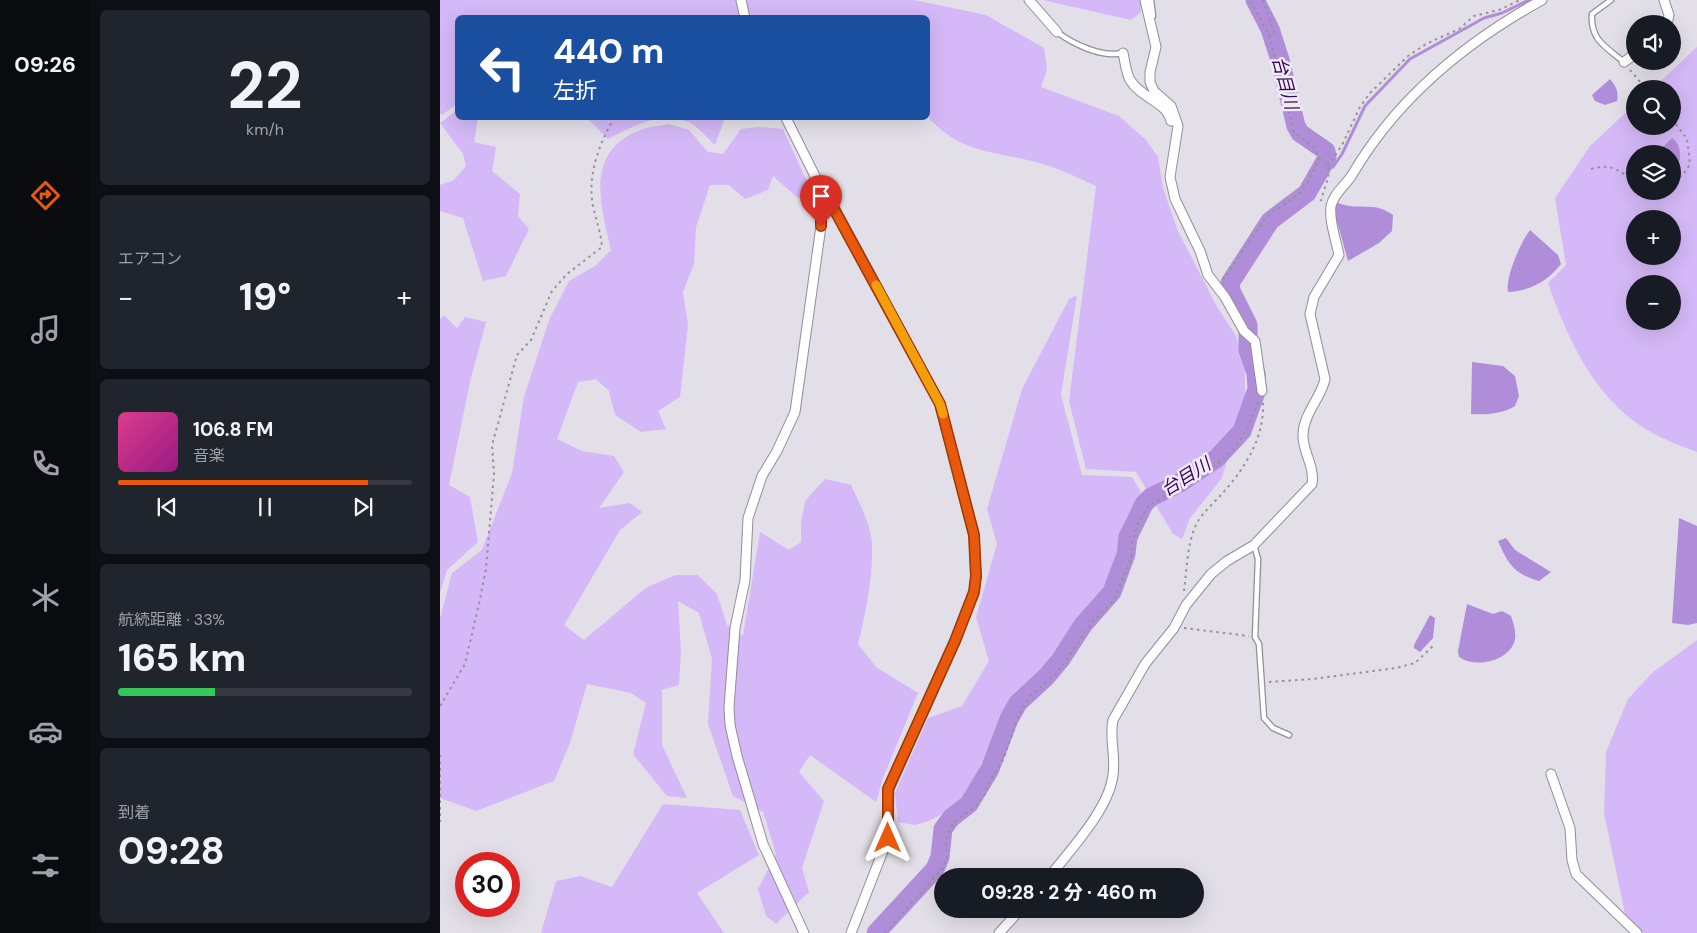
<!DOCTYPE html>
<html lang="ja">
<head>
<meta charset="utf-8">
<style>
	:root { --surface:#171b24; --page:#20242c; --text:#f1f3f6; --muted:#9ea1a6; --line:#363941; --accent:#ea580c }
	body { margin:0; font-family:"DM Sans","Noto Sans JP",sans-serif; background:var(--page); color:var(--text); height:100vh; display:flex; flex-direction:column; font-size:19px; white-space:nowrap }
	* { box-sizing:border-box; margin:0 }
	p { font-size:16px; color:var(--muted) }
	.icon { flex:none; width:28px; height:28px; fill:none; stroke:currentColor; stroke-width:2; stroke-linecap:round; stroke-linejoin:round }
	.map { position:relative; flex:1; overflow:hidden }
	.sheet { display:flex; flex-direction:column; gap:10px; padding:10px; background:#0d0f14; width:350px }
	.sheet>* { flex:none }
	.hud { position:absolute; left:15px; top:15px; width:475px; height:105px; border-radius:8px; box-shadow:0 5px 20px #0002; background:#1a4fa0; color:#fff; overflow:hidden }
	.tools { position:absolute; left:1186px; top:15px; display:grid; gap:10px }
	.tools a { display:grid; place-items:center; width:55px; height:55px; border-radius:50%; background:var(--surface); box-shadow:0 5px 20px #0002; font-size:25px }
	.speed { position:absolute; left:15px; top:852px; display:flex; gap:10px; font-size:25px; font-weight:700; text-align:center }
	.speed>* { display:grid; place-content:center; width:65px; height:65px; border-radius:50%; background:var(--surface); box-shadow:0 5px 20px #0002; line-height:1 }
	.speed .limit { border:8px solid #d22; background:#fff; color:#111 }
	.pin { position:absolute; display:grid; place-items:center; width:42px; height:42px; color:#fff; margin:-51px -21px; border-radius:50% 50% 50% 0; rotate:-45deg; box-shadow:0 0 5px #0007 }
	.pin .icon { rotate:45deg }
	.me { position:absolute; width:55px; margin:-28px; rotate:0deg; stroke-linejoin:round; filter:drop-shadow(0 0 4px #0008) }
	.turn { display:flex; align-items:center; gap:18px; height:105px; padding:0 15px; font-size:22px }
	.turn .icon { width:65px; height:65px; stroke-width:2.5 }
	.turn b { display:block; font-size:35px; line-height:42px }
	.big { font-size:38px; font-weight:800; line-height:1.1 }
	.sheet .widget { flex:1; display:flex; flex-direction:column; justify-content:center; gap:8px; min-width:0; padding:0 18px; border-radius:8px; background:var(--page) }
	.sheet .dial { align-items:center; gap:0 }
	.dial b { font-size:65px; line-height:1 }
	.song { display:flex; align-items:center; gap:15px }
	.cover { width:60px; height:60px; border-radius:8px; background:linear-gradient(135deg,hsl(330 70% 55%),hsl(310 70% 35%)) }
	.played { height:5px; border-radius:2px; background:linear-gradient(90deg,var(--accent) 85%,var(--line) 85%) }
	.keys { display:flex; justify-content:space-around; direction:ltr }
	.heat { display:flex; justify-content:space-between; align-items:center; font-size:28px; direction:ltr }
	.charge { height:8px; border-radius:4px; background:linear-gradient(90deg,#34c759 33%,var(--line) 0) }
	.trip { position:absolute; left:494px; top:868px; width:270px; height:50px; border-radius:25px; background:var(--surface); box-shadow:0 5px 20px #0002; font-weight:800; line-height:50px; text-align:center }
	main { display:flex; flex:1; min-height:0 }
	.menu { display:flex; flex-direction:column; width:90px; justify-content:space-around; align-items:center; background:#090b0e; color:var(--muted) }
	.menu .icon { width:35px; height:35px }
	.menu .selected { color:var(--accent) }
	.menu b { font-size:22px; color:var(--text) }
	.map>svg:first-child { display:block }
	.green { fill:#d4b8f7; fill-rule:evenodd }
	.water { fill:#b08dd9 }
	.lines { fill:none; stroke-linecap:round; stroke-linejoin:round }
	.stream { stroke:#b08dd9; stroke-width:3 }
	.river { stroke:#b08dd9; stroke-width:19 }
	.service-casing { stroke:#918e96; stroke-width:7 }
	.minor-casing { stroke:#918e96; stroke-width:11 }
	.path { stroke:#949197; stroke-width:2; stroke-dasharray:2.5 4; stroke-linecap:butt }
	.service { stroke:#fff; stroke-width:4.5 }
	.minor { stroke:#fff; stroke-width:9 }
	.route-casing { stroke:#983908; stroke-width:12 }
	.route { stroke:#ea580c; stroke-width:9 }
	.slow { stroke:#f59e0b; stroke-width:9 }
	.labels { text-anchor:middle; stroke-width:5; stroke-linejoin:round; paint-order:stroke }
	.water-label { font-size:18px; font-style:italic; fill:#3b0261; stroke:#f0ecf5 }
</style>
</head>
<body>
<main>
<nav class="menu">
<b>09:26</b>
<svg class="icon selected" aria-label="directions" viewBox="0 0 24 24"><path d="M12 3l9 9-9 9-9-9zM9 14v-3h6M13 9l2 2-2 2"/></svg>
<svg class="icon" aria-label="music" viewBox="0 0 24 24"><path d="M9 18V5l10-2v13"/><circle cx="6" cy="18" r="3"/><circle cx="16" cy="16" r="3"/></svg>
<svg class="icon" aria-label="phone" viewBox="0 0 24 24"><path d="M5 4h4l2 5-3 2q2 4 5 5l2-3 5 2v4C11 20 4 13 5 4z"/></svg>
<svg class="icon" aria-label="climate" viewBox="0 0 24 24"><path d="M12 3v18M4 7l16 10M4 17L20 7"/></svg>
<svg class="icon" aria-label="car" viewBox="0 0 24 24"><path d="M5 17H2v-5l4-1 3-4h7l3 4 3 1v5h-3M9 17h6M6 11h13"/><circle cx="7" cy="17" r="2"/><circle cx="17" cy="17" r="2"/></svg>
<svg class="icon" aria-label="filters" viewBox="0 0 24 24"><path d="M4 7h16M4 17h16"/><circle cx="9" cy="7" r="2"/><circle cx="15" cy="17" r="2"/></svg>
</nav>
<section class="sheet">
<div class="widget dial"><b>22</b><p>km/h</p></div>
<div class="widget"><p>エアコン</p>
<div class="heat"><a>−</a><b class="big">19°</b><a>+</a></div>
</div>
<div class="widget">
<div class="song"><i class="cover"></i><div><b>106.8 FM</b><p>音楽</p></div></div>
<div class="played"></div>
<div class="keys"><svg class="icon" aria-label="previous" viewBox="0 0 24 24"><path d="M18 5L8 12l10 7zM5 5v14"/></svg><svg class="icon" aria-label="pause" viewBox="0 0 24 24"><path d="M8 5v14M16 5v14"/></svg><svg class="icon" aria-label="next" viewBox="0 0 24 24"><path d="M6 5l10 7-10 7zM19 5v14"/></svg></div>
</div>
<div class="widget"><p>航続距離 · 33%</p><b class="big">165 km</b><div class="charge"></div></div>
<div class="widget"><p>到着</p><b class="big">09:28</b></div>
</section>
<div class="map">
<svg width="1257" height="933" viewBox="0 0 1257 933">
	<rect width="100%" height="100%" fill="#e3dfe8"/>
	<path class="green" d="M0,0H474L546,15L604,48L607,70L601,87L679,116L706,140L718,157L723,188L737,229L776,305L796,336L805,368V395L782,478L750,518L742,539L733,534L696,472L646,469L629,401L656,186C640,179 623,170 606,165C561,151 522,156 488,117V18H18L17,104L2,115L0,113Z
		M603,0H701V12L691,20Z
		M1257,47V452C1244,447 1230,442 1218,436C1158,406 1129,343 1108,283L1126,265L1115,198L1150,146L1195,104V126H1232V89H1212ZM1195,154H1232V191H1195ZM1195,219H1232V256H1195ZM1195,284H1232V321H1195Z
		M17,110L18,118H38L34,142L56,147L52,171L80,194L78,216L89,229L66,276L43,281L23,218L0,211V185L14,180L26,166L23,154L0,123Z
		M147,118H285L275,145C267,138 258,126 248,122C219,111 193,126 168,139Z
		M229,124L249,130L268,152L283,154L301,129L318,127L343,129L372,193L358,198L333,176L328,190L305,199L289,185H270L256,227L254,264L243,292L248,325L240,397L218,411L226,429L201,432L175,415L169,391L156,379L138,382L117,439L142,451L174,456L184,472L159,508L190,503L202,512L180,530L124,625L144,640L207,587L236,575H258L277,594L287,625L303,636L320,532L349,550L361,542V524L365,501L385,479L411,485C419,503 431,524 432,544C433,577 426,612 418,644L436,667L478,693L443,778L436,802L370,755L359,772L384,801L362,868L369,892L336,924L326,916L318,889L336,854L323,812L293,796L268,724L272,659L259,613L238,601L241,651L239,685L222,690V745L247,798L227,796L193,754L206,703L191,693L147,684L130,743L114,781L36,811L0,798V618L12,573L42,550L72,473L84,397L109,320L129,281L155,266L171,250C160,202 144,150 203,129C211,126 221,126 229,124Z
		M637,295L621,395L642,475L692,477L701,492L686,518L667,583L604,665L569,702L533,782L516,806L489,821L475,825L458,822L455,793L488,718L522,706L549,661L536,617L557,544L547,509L582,389L629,299Z
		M4,315L17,328L25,317L46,322L30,382L9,485L30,497L38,542L7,570L0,593V319Z
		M1257,640V933H1189L1164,813L1166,752L1188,699L1212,673Z
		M223,804L300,810L319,855L257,893L284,933H101L116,881L140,876L172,887Z"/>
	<path class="water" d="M1170,79C1176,86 1179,92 1177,101L1165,105L1155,101L1152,95Z
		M1232,138C1240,144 1240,150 1240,160L1233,167L1232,154H1216Z
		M896,202C919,212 932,200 953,215L952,231L939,243L908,261L895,214Z
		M1090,230L1118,255L1121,264C1108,281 1090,291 1068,292C1065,277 1081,242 1090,230Z
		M1032,362L1063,366L1075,376L1079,396L1075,406C1062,414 1046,415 1031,414Z
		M1239,518L1257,526V623L1248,625L1232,623Z
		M1066,538L1075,550L1106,569L1111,572L1099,581C1074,574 1068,564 1058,541Z
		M1027,604L1053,614L1062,611L1071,616C1074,624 1077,635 1074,643C1066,662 1035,668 1019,657L1018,651Z
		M990,615L995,618L993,638L980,652L974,648V645Z"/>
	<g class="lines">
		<path class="stream" d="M881,169L893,167L902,154L925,106L970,59L1044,18L1062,13L1089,0"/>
		<path class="river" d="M436,933L495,869L500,857L503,829L511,818L529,804L550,769L569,719L578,703L607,676L621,659L643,625L672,592L686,554L688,537L704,504L711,497L738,484L776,459L802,431L817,389L816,373L808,350V325L791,291L790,283L830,221L867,193L887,158L886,151L860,133L856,126L840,60L830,29L815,0"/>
		<g class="service-casing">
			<path id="service" d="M711,0L713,16
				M1171,0L1152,14C1150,40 1166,47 1184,62
				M617,32C633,44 662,58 683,53
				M814,545L818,559L815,637L819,644L824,718L833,728L849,735"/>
		</g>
		<g class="minor-casing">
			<path id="minor" d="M301,0L305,18
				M589,0L617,32
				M705,0L716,47L710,72V82L714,91L731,106L738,126L730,177L735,199L760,251L768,275L785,297L804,331L815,341L822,391
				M1224,0L1229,15L1227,24
				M683,53C685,61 686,73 690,80C702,99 727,102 731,121
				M1184,62L1195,54
				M346,118L376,178L381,196V226L355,412L337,451L322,476L308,518L305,580L295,628L289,707L290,725L297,756L323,844L364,933
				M381,196L389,198L500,404L534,535L536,576L534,592L515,641L449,789L448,838L411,933
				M1111,774L1130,828L1132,860L1136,874L1197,933
				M610,876C631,849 669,809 673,775C676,756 669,738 673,720L705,664L734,628L746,605L771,574L787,561L814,545L872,484C875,466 862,451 863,434C864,413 881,398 885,379L870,314L874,297L899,255C896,240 889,221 891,206C894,193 905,186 912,175C957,98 1024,43 1102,0
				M559,933L581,909"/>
		</g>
		<path class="path" d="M823,0L834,33L829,35
			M1190,70L1206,89
			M1232,119L1247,139L1250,164L1243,175L1232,180
			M879,159C898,165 883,188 881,201
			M888,166L902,145L920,107L930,93L968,56L986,44L1019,29L1034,16L1059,10L1080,0
			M1151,169C1171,163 1179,170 1195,182
			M783,280L826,217L859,194L868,182L879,159L875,148L854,132L829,35L810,0
			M744,591C747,568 747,543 757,523C762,513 773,504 780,496C804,470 825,438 823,401
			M744,628L809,636
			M829,682L873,679L956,668L975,663L993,646
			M0,706L25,664L39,604L46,569L54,474L52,445L77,355L91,340L112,291L127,274L162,247C161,233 156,220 153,206C147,176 159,144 174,118
			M0,755V822
			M445,933L502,869L507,857L506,840L509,832L515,821L536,806L547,791L548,784L563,760L579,715L590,696L617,673L653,621L674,600L691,559L692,543L698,524L709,505L743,487L778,464L796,447L809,426L819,400"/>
		<use href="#service" class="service"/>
		<use href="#minor" class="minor"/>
	</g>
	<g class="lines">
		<g class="route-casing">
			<path id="route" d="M381,226V196L388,198L500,404L534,535L536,576L534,592L515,641L448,789V838"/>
		</g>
		<use href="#route" class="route"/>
		<path class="slow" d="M436,285L500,404L503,414"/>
	</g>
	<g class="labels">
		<g class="water-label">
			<text transform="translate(845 83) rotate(75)" y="6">台目川</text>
			<text transform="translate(746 477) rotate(-32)" y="6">台目川</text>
		</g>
	</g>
</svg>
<div class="tools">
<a><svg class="icon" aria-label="sound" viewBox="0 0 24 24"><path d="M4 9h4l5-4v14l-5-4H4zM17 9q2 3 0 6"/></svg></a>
<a><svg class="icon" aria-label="search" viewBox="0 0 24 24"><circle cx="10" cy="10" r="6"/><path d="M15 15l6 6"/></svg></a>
<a><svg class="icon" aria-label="layers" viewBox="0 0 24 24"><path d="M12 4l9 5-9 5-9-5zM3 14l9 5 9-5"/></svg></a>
<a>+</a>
<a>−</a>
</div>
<div class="speed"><div class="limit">30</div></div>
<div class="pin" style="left:381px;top:226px;background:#d93025"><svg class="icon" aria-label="arrive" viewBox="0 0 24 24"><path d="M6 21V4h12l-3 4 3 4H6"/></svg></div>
<svg class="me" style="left:448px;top:838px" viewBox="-20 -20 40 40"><path d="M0-17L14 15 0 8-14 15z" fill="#ea580c" stroke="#fff" stroke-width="4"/></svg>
<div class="trip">09:28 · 2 分 · 460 m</div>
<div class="hud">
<div class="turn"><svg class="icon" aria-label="left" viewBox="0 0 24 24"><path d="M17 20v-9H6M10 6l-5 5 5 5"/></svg><div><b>440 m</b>左折</div></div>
</div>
</div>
</main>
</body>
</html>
